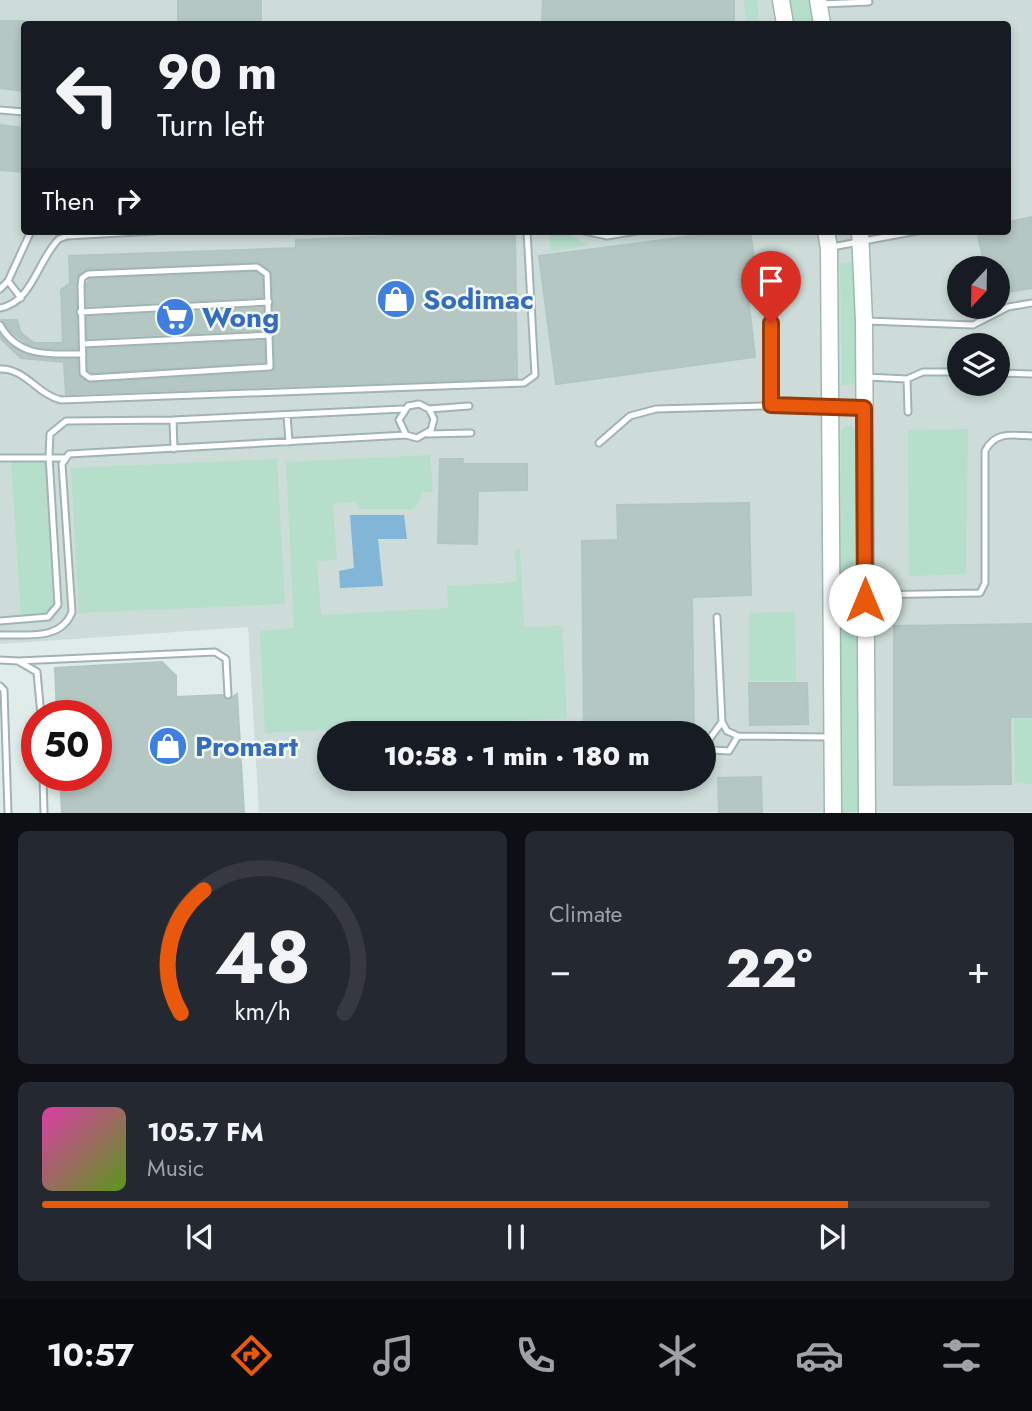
<!DOCTYPE html>
<html lang="en">
<head>
<meta charset="utf-8">
<style>
	:root { --surface:#171b24; --page:#242831; --text:#f1f3f6; --muted:#9ea1a6; --line:#363941; --accent:#ea580c }
	body { margin:0; font-family:Jost,sans-serif; background:var(--page); color:var(--text); height:100vh; display:flex; flex-direction:column; font-size:26px; white-space:nowrap }
	* { box-sizing:border-box; margin:0 }
	p { font-size:23px; color:var(--muted) }
	.icon { flex:none; width:38px; height:38px; fill:none; stroke:currentColor; stroke-width:2; stroke-linecap:round; stroke-linejoin:round }
	.map { position:relative; height:813px; overflow:hidden }
	.drawer { display:flex; flex-direction:column; gap:18px; padding:18px; background:#0d0f14; flex:1 }
	.drawer>* { flex:none }
	.guide { position:absolute; left:21px; top:21px; width:990px; height:214px; border-radius:7px; box-shadow:0 4px 10px #0003; background:#171b24; color:var(--text); overflow:hidden }
	.needle { width:46px; rotate:202deg }
	.buttons { position:absolute; left:947px; top:256px; display:grid; gap:14px }
	.buttons a { display:grid; place-items:center; width:63px; height:63px; border-radius:50%; background:var(--surface); box-shadow:0 4px 10px #0003; font-size:35px }
	.speed { position:absolute; left:21px; top:700px; display:flex; gap:14px; font-size:35px; font-weight:700; text-align:center }
	.speed>* { display:grid; place-content:center; width:91px; height:91px; border-radius:50%; background:var(--surface); box-shadow:0 4px 10px #0003; line-height:1 }
	.speed .limit { border:10px solid #d22; background:#fff; color:#111 }
	.pin { position:absolute; display:grid; place-items:center; width:60px; height:60px; color:#fff; margin:-72px -30px; border-radius:50% 50% 50% 0; rotate:-45deg; box-shadow:0 0 7px #0007 }
	.pin .icon { rotate:45deg }
	.me { position:absolute; width:77px; margin:-38px; rotate:0deg; stroke-linejoin:round; filter:drop-shadow(0 0 5px #0008) }
	.turn { display:flex; align-items:center; gap:24px; height:147px; padding:0 21px; font-size:32px }
	.turn .icon { width:91px; height:91px; stroke-width:2.5 }
	.turn b { display:block; font-size:49px; line-height:60px }
	.then { display:flex; align-items:center; height:66px; padding:0 21px; background:#0003; gap:14px; font-size:26px }
	.big { font-size:52px; font-weight:800; line-height:1.1 }
	.drawer .card { flex:1; display:flex; flex-direction:column; justify-content:center; gap:10px; min-width:0; padding:0 24px; border-radius:10px; background:var(--page) }
	.drawer .dial { align-items:center; gap:0 }
	.dial svg { height:182px; overflow:visible; fill:none; stroke:var(--line); stroke-width:7; stroke-linecap:round; text-anchor:middle }
	.dial text { fill:var(--text); stroke:none }
	.song { display:flex; align-items:center; gap:21px }
	.cover { width:84px; height:84px; border-radius:10px; background:linear-gradient(135deg,hsl(320 70% 55%),hsl(90 70% 35%)) }
	.played { height:7px; border-radius:4px; background:linear-gradient(90deg,var(--accent) 85%,var(--line) 85%) }
	.keys { display:flex; justify-content:space-around; direction:ltr }
	.heat { display:flex; justify-content:space-between; align-items:center; font-size:38px; direction:ltr }
	.drawer .tiles { flex:1; display:grid; gap:18px; grid-template-columns:1fr 1fr }
	.card:last-child { grid-column:span 2 }
	.trip { position:absolute; left:317px; top:721px; width:399px; height:70px; border-radius:35px; background:var(--surface); box-shadow:0 4px 10px #0003; font-weight:800; line-height:70px; text-align:center }
	.tabs { display:flex; height:112px; justify-content:space-around; align-items:center; background:#090b0e; color:var(--muted) }
	.tabs .icon { width:49px; height:49px }
	.tabs .active { color:var(--accent) }
	.tabs b { font-size:32px; color:var(--text) }
	.map>svg:first-child { display:block }
	.built { fill:#cddcd8; fill-rule:evenodd }
	.green { fill:#b5dfca }
	.water { fill:#81b6d7 }
	.building { fill:#b4c7c3; stroke:#b1c6c2; stroke-width:2 }
	.lines { fill:none; stroke-linecap:round; stroke-linejoin:round }
	.service-casing { stroke:#a1b4b2; stroke-width:9 }
	.secondary-casing { stroke:#9cb9b5; stroke-width:19 }
	.service { stroke:#fff; stroke-width:5 }
	.secondary { stroke:#fff; stroke-width:16 }
	.route-casing { stroke:#983908; stroke-width:18 }
	.route { stroke:#ea580c; stroke-width:12 }
	.labels { text-anchor:middle; stroke-width:5; stroke-linejoin:round; paint-order:stroke }
	.shop-label { font-size:28px; font-weight:bold; fill:#366cbe; stroke:#f0f8f6; text-anchor:start }
</style>
</head>
<body>
<div class="map">
<svg width="1032" height="813" viewBox="0 0 1032 813">
	<rect width="100%" height="100%" fill="#dfece9"/>
	<path class="built" d="M0,0H1032V812H259L248,627L0,644ZM24,24H1008V231H24ZM959,268H998V306H959ZM959,345H998V383H959ZM329,733H704V779H329Z"/>
	<path class="green" d="M744,0H757L759,24H746Z
		M790,0H808L814,24H795Z
		M548,231H566L588,246L551,251Z
		M858,262L857,384L842,385L840,263Z
		M851,425L858,432L859,579L841,580V431L844,427Z
		M968,429L966,574L909,576L908,430Z
		M430,455L433,492L423,493L414,509H361L354,502L333,504L337,560L317,561L321,615L448,608L447,586L517,582L515,549H520L524,627L562,626L567,718L265,733L260,631L294,628L286,462Z
		M51,457L57,606L48,615L21,617L11,461Z
		M277,459L285,604L79,613L71,468Z
		M795,612L796,681H749V613Z
		M845,619L856,623L858,812L840,813L841,622Z
		M1014,718H1032V784L1015,783Z"/>
	<path class="water" d="M350,515H404L407,539H378L383,586L340,588L339,571L354,568Z"/>
	<path class="building" d="M178,0H261V24H178Z
		M543,0H734V24H542Z
		M0,21H24V91L0,88Z
		M0,125L24,128V172L0,170Z
		M1032,217V288L998,294V268H985L977,231H1008V222Z
		M515,231L517,378L66,394L64,362L21,358L0,338V334L13,348L34,357L77,359L78,375L89,383L271,372L275,367L272,274L258,262L86,269L78,275L76,284L77,349L47,348L28,344L11,332L2,320H17L21,333L34,343H63L61,290L70,283L69,256L296,248V240Z
		M731,231H750L760,295L748,296L755,357L556,384L539,256Z
		M255,272L262,277V297L87,306L86,285L90,279Z
		M263,308L264,330L87,338V317Z
		M264,341L265,362L92,373L88,370V349Z
		M440,459H463L462,464H527V490L478,491L477,544L438,543Z
		M749,503L751,595L692,597L694,733H584L582,541L618,540L617,505Z
		M1032,624V717H1010L1011,784L894,785V626Z
		M162,662L176,676V697L223,695L228,700L237,694L244,813H62L60,775H96V716H57L55,668Z
		M749,683H807L808,724L750,725Z
		M761,777L762,813H719L718,778Z"/>
	<g class="lines">
		<g class="service-casing">
			<path id="service" d="M822,4L869,2
				M0,110L24,112
				M585,231L607,236L637,231
				M832,247L917,231
				M257,267L267,274L270,367L90,378L83,373L81,285L82,278L88,274Z
				M8,281L21,298
				M0,289L8,281L31,231
				M0,308C32,303 38,259 59,239L67,236L155,231
				M80,312L269,302
				M867,321L973,325L1008,307L1032,303
				M0,325C18,358 50,354 83,354
				M82,344L270,335
				M0,369C25,368 38,395 61,400L524,383L535,375L527,231
				M998,373L1032,374
				M867,377L907,379L923,372H959
				M907,379L908,412
				M771,405V268
				M287,415L289,442
				M173,420L174,449
				M427,434L471,433
				M406,435L399,420L408,406L419,404L429,409L469,406
				M599,443L630,416L656,409L806,405L861,407
				M0,458H65
				M835,601L865,595L980,593L985,583V451C995,431 1012,435 1032,436
				M717,617L722,722L727,731L738,736L829,737
				M0,621L48,617L58,605L49,456L50,434L66,421L173,420L403,409
				M0,635C27,634 61,641 72,612L62,464L69,454L406,435L417,438L431,430L434,419L429,409
				M0,660L18,661L37,672L41,716
				M18,661L215,652L226,659L228,695
				M0,686L4,690L8,813
				M722,722L708,741L712,750L729,751L738,736
				M43,775L44,813"/>
		</g>
		<g class="secondary-casing">
			<path id="secondary" d="M781,0L785,24
				M818,0L822,24
				M826,231L829,248L833,813
				M860,231L864,321L867,813"/>
		</g>
		<use href="#service" class="service"/>
		<use href="#secondary" class="secondary"/>
	</g>
	<g class="lines">
		<g class="route-casing">
			<path id="route" d="M771,323V405L864,408L865,600"/>
		</g>
		<use href="#route" class="route"/>
	</g>
	<defs>
		<g id="shop-disc" transform="scale(2.0125)"><circle r="9.5" fill="#3f7fe0" stroke="#f0f8f6"/><path d="M-5-2.5h2.3a2.7 3.5 0 0 1 5.4 0H5L5.5 6h-11ZM-1.5-2.5h3a1.5 2.3 0 0 0-3 0Z" fill="#fff"/></g>
		<g id="supermarket-disc" transform="scale(2.0125)"><circle r="9.5" fill="#3f7fe0" stroke="#f0f8f6"/><path d="M-6-5.5h2.5l.6 2H6L4.5 2H-2.5L-4.4-4H-6ZM-1.5 3.2a1.3 1.3 0 1 0 .1 0ZM3 3.2a1.3 1.3 0 1 0 .1 0Z" fill="#fff"/></g>
	</defs>
	<g fill-rule="evenodd">
		<use href="#shop-disc" x="396" y="299"/>
		<use href="#supermarket-disc" x="175" y="317"/>
		<use href="#shop-disc" x="168" y="746"/>
	</g>
	<g class="labels">
		<g class="shop-label">
			<text x="423" y="309">Sodimac</text>
			<text x="202" y="327">Wong</text>
			<text x="195" y="756">Promart</text>
		</g>
	</g>
</svg>
<div class="buttons">
<a><svg class="needle" viewBox="-14 -14 28 28"><path d="M0-13l5 13h-10z" fill="#e53935"/><path d="M0 13l5-13h-10z" fill="#9ea1a6"/></svg></a>
<a><svg class="icon" aria-label="layers" viewBox="0 0 24 24"><path d="M12 4l9 5-9 5-9-5zM3 14l9 5 9-5"/></svg></a>
</div>
<div class="speed"><div class="limit">50</div></div>
<div class="pin" style="left:771px;top:323px;background:#d93025"><svg class="icon" aria-label="arrive" viewBox="0 0 24 24"><path d="M6 21V4h12l-3 4 3 4H6"/></svg></div>
<svg class="me" style="left:865px;top:600px" viewBox="-20 -20 40 40"><circle r="19" fill="#fff"/><path d="M0-13L10 11 0 6-10 11z" fill="#ea580c"/></svg>
<div class="trip">10:58 · 1 min · 180 m</div>
<div class="guide">
<div class="turn"><svg class="icon" aria-label="left" viewBox="0 0 24 24"><path d="M17 20v-9H6M10 6l-5 5 5 5"/></svg><div><b>90 m</b>Turn left</div></div>
<div class="then">Then<svg class="icon" aria-label="right" viewBox="0 0 24 24"><path d="M7 20v-9h11M14 6l5 5-5 5"/></svg></div>
</div>
</div>
<section class="drawer">
<div class="tiles">
<div class="card dial"><svg viewBox="0 0 100 80">
<path d="M14 69A42 42 0 1 1 86 69"/>
<path d="M14 69A42 42 0 0 1 24 15" stroke="#ea580c"/>
<text x="50" y="56" font-size="32" font-weight="700">48</text>
<text x="50" y="72" font-size="11">km/h</text>
</svg></div>
<div class="card"><p>Climate</p>
<div class="heat"><a>−</a><b class="big">22°</b><a>+</a></div>
</div>
<div class="card">
<div class="song"><i class="cover"></i><div><b>105.7 FM</b><p>Music</p></div></div>
<div class="played"></div>
<div class="keys"><svg class="icon" aria-label="previous" viewBox="0 0 24 24"><path d="M18 5L8 12l10 7zM5 5v14"/></svg><svg class="icon" aria-label="pause" viewBox="0 0 24 24"><path d="M8 5v14M16 5v14"/></svg><svg class="icon" aria-label="next" viewBox="0 0 24 24"><path d="M6 5l10 7-10 7zM19 5v14"/></svg></div>
</div>
</div>
</section>
<nav class="tabs">
<b>10:57</b>
<svg class="icon active" aria-label="directions" viewBox="0 0 24 24"><path d="M12 3l9 9-9 9-9-9zM9 14v-3h6M13 9l2 2-2 2"/></svg>
<svg class="icon" aria-label="music" viewBox="0 0 24 24"><path d="M9 18V5l10-2v13"/><circle cx="6" cy="18" r="3"/><circle cx="16" cy="16" r="3"/></svg>
<svg class="icon" aria-label="phone" viewBox="0 0 24 24"><path d="M5 4h4l2 5-3 2q2 4 5 5l2-3 5 2v4C11 20 4 13 5 4z"/></svg>
<svg class="icon" aria-label="climate" viewBox="0 0 24 24"><path d="M12 3v18M4 7l16 10M4 17L20 7"/></svg>
<svg class="icon" aria-label="car" viewBox="0 0 24 24"><path d="M5 17H2v-5l4-1 3-4h7l3 4 3 1v5h-3M9 17h6M6 11h13"/><circle cx="7" cy="17" r="2"/><circle cx="17" cy="17" r="2"/></svg>
<svg class="icon" aria-label="filters" viewBox="0 0 24 24"><path d="M4 7h16M4 17h16"/><circle cx="9" cy="7" r="2"/><circle cx="15" cy="17" r="2"/></svg>
</nav>
</body>
</html>
